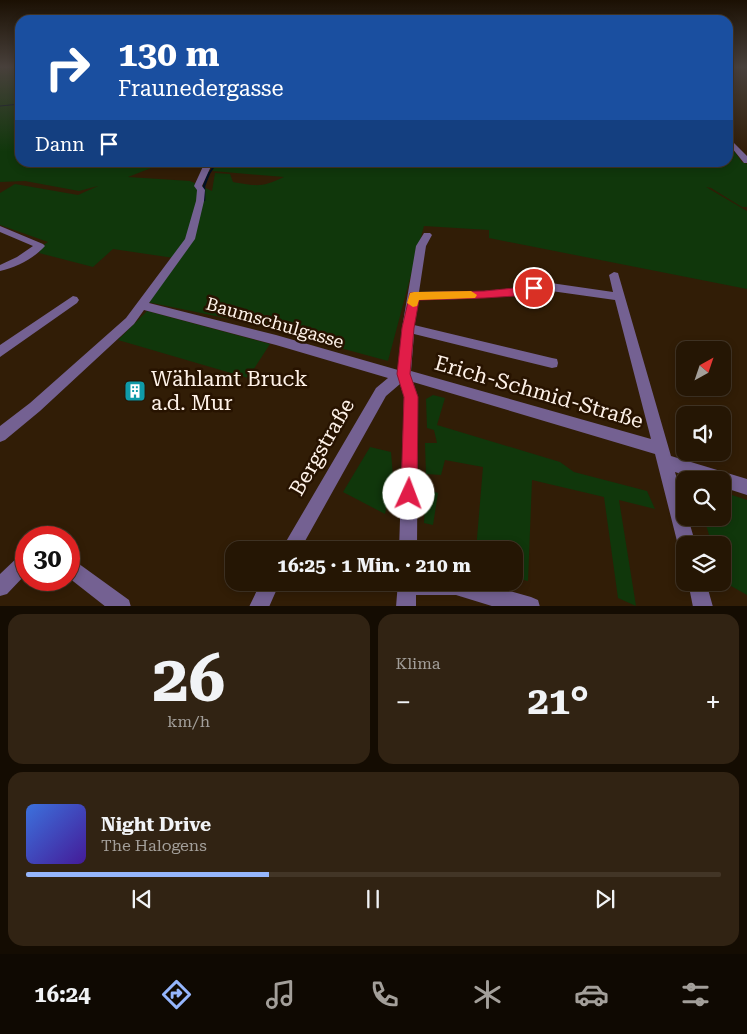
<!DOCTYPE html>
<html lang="de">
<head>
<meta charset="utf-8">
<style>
	:root { --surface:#251604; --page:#312313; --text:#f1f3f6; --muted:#a39f9a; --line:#423526; --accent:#95b6fd }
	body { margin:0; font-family:"Roboto Serif",serif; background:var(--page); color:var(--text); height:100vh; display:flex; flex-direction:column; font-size:19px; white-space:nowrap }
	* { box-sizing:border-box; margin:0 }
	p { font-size:16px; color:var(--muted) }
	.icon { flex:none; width:28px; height:28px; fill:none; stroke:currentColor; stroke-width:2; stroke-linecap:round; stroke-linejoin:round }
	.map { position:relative; height:606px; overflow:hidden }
	.side { display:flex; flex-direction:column; gap:8px; padding:8px; background:#140c02; flex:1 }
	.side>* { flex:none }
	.top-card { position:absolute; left:15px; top:15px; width:718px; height:152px; border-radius:15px; box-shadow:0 2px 8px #0003,0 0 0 1px var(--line); background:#1a4fa0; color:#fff; overflow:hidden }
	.needle { width:32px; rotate:40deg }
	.buttons { position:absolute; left:676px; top:341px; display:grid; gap:10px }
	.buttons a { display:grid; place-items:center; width:55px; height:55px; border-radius:10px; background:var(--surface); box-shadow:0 2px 8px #0003,0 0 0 1px var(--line); font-size:25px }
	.speed { position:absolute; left:15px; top:526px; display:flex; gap:10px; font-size:25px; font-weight:700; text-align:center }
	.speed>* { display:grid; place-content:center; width:65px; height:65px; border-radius:50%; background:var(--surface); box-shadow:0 2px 8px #0003,0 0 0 1px var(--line); line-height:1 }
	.speed .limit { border:8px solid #d22; background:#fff; color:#111 }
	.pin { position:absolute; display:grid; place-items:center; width:42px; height:42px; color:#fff; margin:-21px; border:2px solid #fff; border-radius:50%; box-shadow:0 1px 5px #0007 }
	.me { position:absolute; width:55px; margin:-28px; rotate:2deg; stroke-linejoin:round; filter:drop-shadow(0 0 4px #0008) }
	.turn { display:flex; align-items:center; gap:18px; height:105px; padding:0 20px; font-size:22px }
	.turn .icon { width:65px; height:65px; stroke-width:2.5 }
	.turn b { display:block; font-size:35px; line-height:42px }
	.then { display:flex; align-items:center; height:48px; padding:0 20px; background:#0003; gap:10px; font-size:19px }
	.big { font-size:38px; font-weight:700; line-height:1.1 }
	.side .widget { flex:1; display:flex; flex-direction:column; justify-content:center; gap:8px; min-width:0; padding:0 18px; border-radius:15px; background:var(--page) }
	.side .dial { align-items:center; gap:0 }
	.dial b { font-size:65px; line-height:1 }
	.song { display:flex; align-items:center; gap:15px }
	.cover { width:60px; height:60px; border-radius:8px; background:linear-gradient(135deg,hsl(220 70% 55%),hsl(260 70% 35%)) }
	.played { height:5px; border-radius:2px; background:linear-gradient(90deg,var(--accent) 35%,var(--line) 35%) }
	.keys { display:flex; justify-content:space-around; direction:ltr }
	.heat { display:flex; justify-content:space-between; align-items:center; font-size:28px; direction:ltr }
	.side .tiles { flex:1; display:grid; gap:8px; grid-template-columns:1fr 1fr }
	.widget:last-child { grid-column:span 2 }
	.trip { position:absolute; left:225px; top:541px; width:298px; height:50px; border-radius:15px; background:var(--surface); box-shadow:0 2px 8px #0003,0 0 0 1px var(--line); font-weight:700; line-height:50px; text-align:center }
	.tab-bar { display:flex; height:80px; justify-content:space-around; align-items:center; background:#0f0902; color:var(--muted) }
	.tab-bar .icon { width:35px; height:35px }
	.tab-bar .on { color:var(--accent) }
	.tab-bar b { font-size:22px; color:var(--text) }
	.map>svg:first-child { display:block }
	.green { fill:#10370b }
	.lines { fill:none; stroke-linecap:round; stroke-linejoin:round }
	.stream-far2 { stroke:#011022; stroke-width:1 }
	.stream-far1 { stroke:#011022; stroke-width:2 }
	.stream { stroke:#011022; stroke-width:2.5 }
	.street { fill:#746192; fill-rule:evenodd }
	.route { fill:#e11d48; stroke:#92132f }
	.slow { fill:#f59e0b }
	.labels { text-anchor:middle; stroke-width:5; stroke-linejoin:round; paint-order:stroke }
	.street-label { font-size:18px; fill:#fef2e8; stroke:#271300 }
	.near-poi-label { font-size:21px; fill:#fef2e8; stroke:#271300; text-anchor:start }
	.near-street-label { font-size:21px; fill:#fef2e8; stroke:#271300 }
</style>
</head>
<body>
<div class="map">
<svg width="747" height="607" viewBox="0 0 747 607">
	<rect width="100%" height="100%" fill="#311d06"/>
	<path class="green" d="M0,67H20V162L164,163L128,177L190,181L212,191L215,173L230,174L233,182C257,186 261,188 284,177L213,171L211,163L728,162V143L742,162L747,164V207H742L711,188L706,187L747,211V289L489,238V230L424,226L388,361L245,322L147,302L174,258L113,249L93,267L39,253L42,246L48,242L0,225V193L15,184L78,195L98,186L79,191L25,181L0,182Z
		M147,311L270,344L248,378L118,340Z
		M433,395L445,398L437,425L560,462L574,472L647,491L655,509L619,500L636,606L618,598L604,497L532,480L528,581L514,578V550H476L483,467L445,460L441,475L426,474L425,443H437L434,430L427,428L426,399Z
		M370,447L391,452L393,476L385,514L343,492Z
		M426,489L438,493L433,525L424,523Z
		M723,492L747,500V595L724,582L722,545H712L704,518H722Z"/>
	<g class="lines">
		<path class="stream-far2" d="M0,106L20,104"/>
		<path class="stream-far1" d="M208,175L217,162"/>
		<path class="stream" d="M204,200V186L209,173"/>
		<path class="street" d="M728,137L747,156V163H744L728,143Z
			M205,162L212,164L202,186L205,190L204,201L195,239L149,303L276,335L398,370L402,328L416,246L424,233H430L432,235L426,246L419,292L484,291L515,288L544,282L613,292L609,275L614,272L618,273L671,456L747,479V495L722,487V480H699L675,472L685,507V518H688L696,545H685V553L681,551L678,545L655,454L413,382L418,397L417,550H399L404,397L400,384L386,396L300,550H281L376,388L388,378L276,345L144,310L134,324L40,411L5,440L0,442V426L30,403L126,318L185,239L196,201L197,190L194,186ZM544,290L615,300L651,439L411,371L414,334L552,368L557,367L558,363L557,359L552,358L414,325L418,300C461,299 502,299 544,290Z
			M0,226L43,244L45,246C33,259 17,267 0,271V265L17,257L33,246L0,232Z
			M73,296L77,297L79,300L77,303L0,357V345Z
			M26,552V574L7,594L0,596V574L20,555Z
			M69,558L75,561L129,600L131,607H106L69,578Z
			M261,582H280L269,607H249Z
			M398,582H477L531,597L538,600L540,607H495L456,595H416V607H396Z
			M688,582H706L713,607H693Z"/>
	</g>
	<linearGradient id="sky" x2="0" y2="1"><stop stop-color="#1b1003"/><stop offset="0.44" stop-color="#48403b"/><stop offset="1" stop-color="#48403b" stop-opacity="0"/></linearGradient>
	<rect width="747" height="152" fill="url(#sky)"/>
	<path class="route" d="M534,284L539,288L538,291L515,296L484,298L419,300L414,328L410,374L418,397L417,494L415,499L409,502L403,499L401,494L404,397L397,374L402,328L410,293L484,291L515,288Z"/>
	<path class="slow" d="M471,291L477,295L475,298L419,300L417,306L413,307L407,303L410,293L414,292Z"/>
	<defs>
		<g id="building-square" transform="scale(1.125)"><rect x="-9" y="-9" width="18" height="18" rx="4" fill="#0f9aa8" stroke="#271300"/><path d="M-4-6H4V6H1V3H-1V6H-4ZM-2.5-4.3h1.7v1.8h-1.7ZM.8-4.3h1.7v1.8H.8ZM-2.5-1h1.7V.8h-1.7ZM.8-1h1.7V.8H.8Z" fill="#fff"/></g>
	</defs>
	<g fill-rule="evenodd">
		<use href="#building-square" x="135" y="391"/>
	</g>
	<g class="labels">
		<g class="street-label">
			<text transform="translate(275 323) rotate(16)" y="6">Baumschulgasse</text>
		</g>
		<g class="near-poi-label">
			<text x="151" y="386">Wählamt Bruck<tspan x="151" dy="24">a.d. Mur</tspan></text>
		</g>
		<g class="near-street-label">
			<text transform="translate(539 392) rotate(16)" y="7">Erich-Schmid-Straße</text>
			<text transform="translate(322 447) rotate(-60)" y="7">Bergstraße</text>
		</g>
	</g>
</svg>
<div class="buttons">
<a><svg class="needle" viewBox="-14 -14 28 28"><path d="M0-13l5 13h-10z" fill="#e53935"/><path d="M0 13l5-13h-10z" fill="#a39f9a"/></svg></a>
<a><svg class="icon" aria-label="sound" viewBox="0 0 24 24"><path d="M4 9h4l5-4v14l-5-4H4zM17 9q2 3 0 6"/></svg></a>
<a><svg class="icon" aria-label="search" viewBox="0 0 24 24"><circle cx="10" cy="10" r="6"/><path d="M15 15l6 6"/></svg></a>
<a><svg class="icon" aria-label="layers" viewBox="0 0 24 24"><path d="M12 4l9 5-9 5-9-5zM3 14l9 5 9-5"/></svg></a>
</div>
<div class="speed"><div class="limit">30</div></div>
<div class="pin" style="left:534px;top:288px;background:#d93025"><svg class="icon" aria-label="arrive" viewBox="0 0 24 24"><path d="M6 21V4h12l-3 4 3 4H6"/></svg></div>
<svg class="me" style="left:409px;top:494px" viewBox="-20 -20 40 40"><circle r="19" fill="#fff"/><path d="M0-13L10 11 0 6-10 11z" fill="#e11d48"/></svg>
<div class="trip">16:25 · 1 Min. · 210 m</div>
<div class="top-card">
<div class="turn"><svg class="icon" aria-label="right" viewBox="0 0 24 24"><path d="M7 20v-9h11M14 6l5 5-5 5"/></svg><div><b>130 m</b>Fraunedergasse</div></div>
<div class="then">Dann<svg class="icon" aria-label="arrive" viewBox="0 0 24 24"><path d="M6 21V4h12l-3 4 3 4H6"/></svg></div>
</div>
</div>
<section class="side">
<div class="tiles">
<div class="widget dial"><b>26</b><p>km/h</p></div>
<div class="widget"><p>Klima</p>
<div class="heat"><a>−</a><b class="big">21°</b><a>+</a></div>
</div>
<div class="widget">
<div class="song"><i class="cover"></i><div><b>Night Drive</b><p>The Halogens</p></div></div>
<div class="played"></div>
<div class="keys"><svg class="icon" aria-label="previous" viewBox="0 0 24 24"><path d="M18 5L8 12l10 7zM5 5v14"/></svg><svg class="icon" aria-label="pause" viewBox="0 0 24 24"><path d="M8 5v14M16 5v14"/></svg><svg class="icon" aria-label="next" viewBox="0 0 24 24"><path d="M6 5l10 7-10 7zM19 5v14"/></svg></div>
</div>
</div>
</section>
<nav class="tab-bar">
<b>16:24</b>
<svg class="icon on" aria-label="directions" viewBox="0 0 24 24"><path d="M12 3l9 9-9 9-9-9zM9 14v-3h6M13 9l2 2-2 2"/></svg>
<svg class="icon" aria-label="music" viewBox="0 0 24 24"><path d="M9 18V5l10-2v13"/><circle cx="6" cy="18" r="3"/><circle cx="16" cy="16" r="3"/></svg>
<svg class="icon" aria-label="phone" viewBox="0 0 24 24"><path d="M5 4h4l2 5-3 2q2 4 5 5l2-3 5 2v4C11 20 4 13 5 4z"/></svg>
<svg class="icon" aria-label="climate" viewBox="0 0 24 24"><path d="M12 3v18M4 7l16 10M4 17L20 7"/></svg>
<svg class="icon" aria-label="car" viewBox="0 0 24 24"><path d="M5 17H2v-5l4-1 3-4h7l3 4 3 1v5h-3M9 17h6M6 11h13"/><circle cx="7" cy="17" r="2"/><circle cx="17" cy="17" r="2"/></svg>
<svg class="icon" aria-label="filters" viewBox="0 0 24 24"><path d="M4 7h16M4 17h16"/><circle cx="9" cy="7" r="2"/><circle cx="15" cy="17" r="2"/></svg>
</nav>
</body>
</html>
